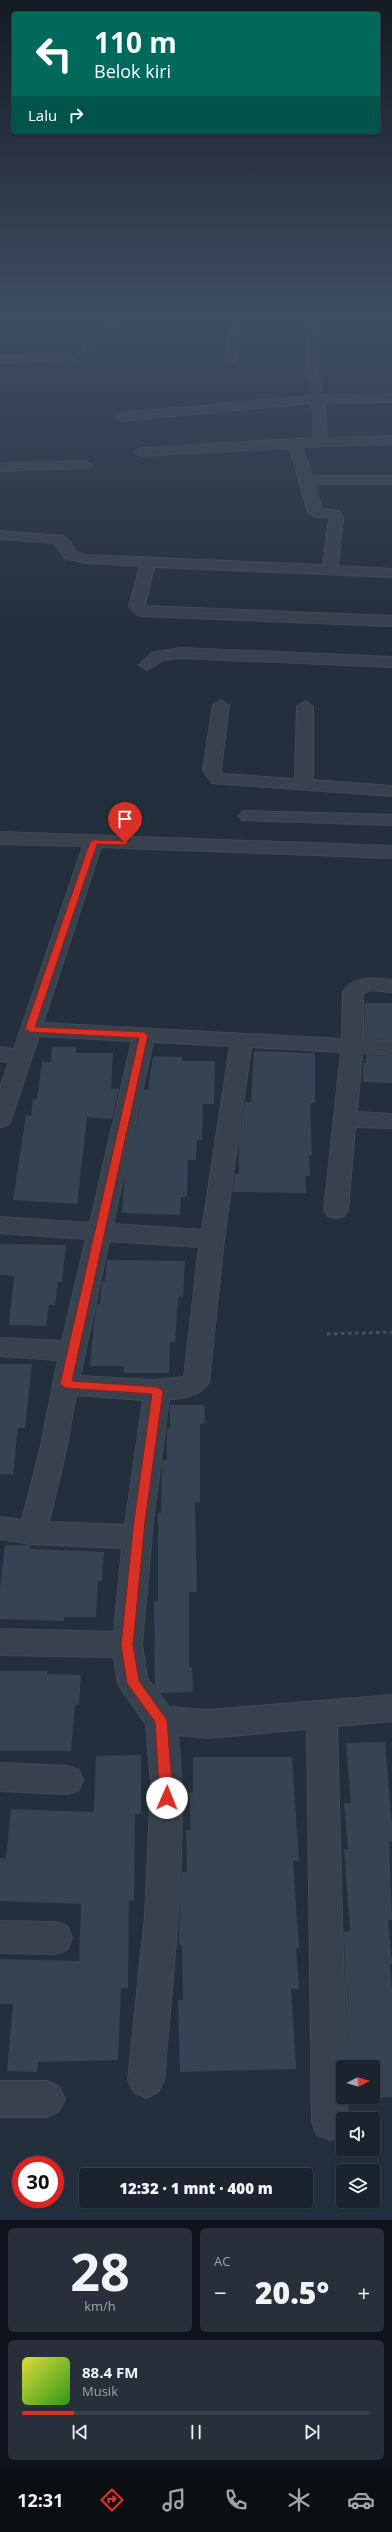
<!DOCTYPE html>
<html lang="id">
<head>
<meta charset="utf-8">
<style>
	:root { --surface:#1b232e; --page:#282f3a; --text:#f1f3f6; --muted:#a0a4aa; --line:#39404a; --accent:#d93025 }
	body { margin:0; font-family:"Open Sans",sans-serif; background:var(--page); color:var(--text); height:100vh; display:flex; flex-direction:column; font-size:15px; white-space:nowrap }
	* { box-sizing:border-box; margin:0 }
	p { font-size:13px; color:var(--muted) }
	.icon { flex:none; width:22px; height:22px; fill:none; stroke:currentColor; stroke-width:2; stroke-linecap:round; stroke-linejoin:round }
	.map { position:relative; height:2220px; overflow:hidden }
	.drawer { display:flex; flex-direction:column; gap:8px; padding:8px; background:#0f1319; flex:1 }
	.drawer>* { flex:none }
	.hud { position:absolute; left:12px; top:12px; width:368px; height:122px; border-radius:4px; box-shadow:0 1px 3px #0004,0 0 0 1px var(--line); background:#00695c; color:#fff; overflow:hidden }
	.needle { width:26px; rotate:85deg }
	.fabs { position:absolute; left:336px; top:2060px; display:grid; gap:8px }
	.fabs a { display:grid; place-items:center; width:44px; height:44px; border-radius:4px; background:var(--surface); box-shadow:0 1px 3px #0004,0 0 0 1px var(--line); font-size:20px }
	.speed { position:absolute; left:12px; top:2156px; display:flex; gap:8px; font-size:20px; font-weight:700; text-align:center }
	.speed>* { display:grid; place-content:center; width:52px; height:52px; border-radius:50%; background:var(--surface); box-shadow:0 1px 3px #0004,0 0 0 1px var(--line); line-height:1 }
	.speed .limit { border:6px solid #d22; background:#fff; color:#111 }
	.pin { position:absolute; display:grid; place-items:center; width:34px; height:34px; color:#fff; margin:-41px -17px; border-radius:50% 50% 50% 0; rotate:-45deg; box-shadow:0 0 4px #0007 }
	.pin .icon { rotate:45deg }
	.me { position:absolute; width:44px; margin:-22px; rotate:1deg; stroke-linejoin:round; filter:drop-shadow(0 0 3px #0008) }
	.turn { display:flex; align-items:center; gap:14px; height:84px; padding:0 16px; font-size:18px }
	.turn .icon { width:52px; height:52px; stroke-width:2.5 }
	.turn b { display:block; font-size:28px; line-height:34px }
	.then { display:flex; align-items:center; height:38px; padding:0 16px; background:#0003; gap:8px; font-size:15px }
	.big { font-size:30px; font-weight:800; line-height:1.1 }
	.drawer .widget { flex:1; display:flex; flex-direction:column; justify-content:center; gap:6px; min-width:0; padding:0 14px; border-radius:6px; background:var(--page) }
	.drawer .dial { align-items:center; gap:0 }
	.dial b { font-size:52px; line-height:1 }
	.song { display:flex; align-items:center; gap:12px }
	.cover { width:48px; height:48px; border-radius:6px; background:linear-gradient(135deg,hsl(60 70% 55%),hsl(110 70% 35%)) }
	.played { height:4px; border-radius:2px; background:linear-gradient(90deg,var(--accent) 15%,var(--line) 15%) }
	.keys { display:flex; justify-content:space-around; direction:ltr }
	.heat { display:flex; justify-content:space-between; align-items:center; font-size:22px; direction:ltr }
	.drawer .tiles { flex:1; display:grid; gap:8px; grid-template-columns:1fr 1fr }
	.widget:last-child { grid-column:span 2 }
	.trip { position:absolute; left:79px; top:2168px; width:234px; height:40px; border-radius:4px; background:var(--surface); box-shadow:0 1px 3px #0004,0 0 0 1px var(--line); font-weight:800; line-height:40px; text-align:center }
	.menu { display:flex; height:64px; justify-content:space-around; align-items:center; background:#0b0e12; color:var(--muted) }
	.menu .icon { width:28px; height:28px }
	.menu .selected { color:var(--accent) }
	.menu b { font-size:18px; color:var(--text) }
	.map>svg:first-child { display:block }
	.building { fill:#364354 }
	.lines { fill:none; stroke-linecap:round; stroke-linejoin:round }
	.minor-casing { stroke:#414a57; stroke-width:2 }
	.path { stroke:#3f5557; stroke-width:3; stroke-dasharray:3.5 3.5; stroke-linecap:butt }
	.minor { fill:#38414e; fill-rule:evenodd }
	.route { fill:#d93025; stroke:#8d1f18 }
</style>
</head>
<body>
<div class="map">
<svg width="392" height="2220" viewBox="0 0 392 2220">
	<rect width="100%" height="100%" fill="#242f3e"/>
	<path class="building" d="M365,1003H392V1040L364,1039Z
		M52,1047H76V1053H113L111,1089H119L112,1119L87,1117L77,1204L13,1200L26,1115L31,1116L33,1099H37L42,1062H51Z
		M254,1051L315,1053V1103H310L312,1155H309L310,1176H305L306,1193L232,1192L235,1174H239V1140L245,1102H251Z
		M366,1055L392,1056V1083L363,1082V1063H366Z
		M153,1056L182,1057V1061H215L214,1104H203L202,1140H197L196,1160H188L187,1197H181L180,1215L122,1213L125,1175L144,1090H148Z
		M0,1244L66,1245L62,1282H58L55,1305H49L46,1326L9,1325L14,1276L0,1275Z
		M107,1260L185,1261L183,1297H178L175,1342H170L169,1373H124V1366H90L95,1314L97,1304H100L102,1281H105Z
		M0,1364H32L25,1428H18L13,1475L0,1474Z
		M170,1405H204L205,1423L200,1424V1503H195L197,1592H189V1667H192L193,1692L160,1693L155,1686L154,1601H158V1513H161L162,1461L167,1459V1429H170Z
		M5,1545H31L30,1549L104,1552L102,1581H98L96,1617H64V1621L0,1619V1590Z
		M0,1671H47V1674L81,1675L79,1705H75L71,1751H0Z
		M385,1742L392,1826V1841H389L392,1920H388L392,1964H390L392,1989V2097L349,2098L373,2097V2067H347L344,1932L350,1931L344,1849H348L344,1803H351L346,1743Z
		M141,1755V1814H135L134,1900L129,1901L128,1988H121L118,2060L38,2062L37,2072L7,2071L13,2004H0V1959L79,1961L81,1904L0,1901V1858H6L11,1809L94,1812L96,1756Z
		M193,1757H292L299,1861H293L299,1948H296L299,1989H291L296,2069L180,2072L178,2000H183L182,1945H179V1927L182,1872H187L186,1830H191L189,1792H193Z"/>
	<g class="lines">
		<g class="minor-casing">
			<path id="minor" d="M114,317H126L91,351H83V347Z
				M211,317H317L319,320L318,375L323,395L392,394V402L325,403L327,438L392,436V444L302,447L312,476H392V484H314L322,509L339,511L343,517L338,566L392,569V577L154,567L145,606L392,616V626L141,616L136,614L129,606L140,566L86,563L65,558L54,543L0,539V531L63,536L70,542L76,552L86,555L323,565L329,518L315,517L308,513L290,448L141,456L134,452L141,448L314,438L312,403L122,421L116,417L122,413L311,396L306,375L307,322L242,321L237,361L231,365L225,361L231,321L216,320Z
				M70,353L76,357L74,360L0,363V355Z
				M85,461L92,465L90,468L0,471V463Z
				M181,648L392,657V667L181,658L163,660L147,670L139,665L152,653Z
				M221,700L229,705L221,770L223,774L295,779L297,706L305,701L313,706V780L392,786V796L212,783L203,770L213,705Z
				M248,811L392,815V825L242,820L239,816L242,812Z
				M0,832L392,846V858L101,847L43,1023L342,1039L343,992C354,975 374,978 392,980V992L371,990L363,993V1040L392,1041V1055L362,1053L357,1112L392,1114V1128L355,1127L348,1210L344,1216L336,1218L328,1216L324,1210L341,1052L251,1047L224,1239L209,1382C202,1395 183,1399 169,1399L153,1521L142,1645L147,1678L169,1707L208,1710L392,1695V1721L337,1726L346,2067H343V2097H347L348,2119H343V2135L330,2140L317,2135L312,2122L307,1729L208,1738L178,1735C189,1849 173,1966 164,2080L158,2092L146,2098L134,2092L128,2080L145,1916L151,1783L146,1724L123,1692L118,1683L114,1657L0,1655V1629L114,1632L122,1548L32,1544L0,1539V1517L22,1520L40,1450L58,1360L0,1356V1338L62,1341L86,1239L0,1233V1217L90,1223L132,1041L39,1036L11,1120L8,1125L0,1127V1088L9,1062L0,1061V1047L14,1049L83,846L0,844ZM153,1042L230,1046L202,1230L113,1224ZM109,1241L199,1247L184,1377L155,1380L80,1376ZM76,1395L143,1400L125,1525L49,1522L66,1450Z
				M0,1763L68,1766L79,1770L83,1780L79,1790L68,1794L0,1791Z
				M0,1921L55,1922L67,1926L72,1938L67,1950L55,1954L0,1953Z
				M0,2081H47L59,2087L65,2099L59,2111L47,2117H0Z"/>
		</g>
		<path class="path" d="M327,1334L392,1332"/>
		<use href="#minor" class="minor"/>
	</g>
	<linearGradient id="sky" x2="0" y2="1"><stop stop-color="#141a22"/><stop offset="0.5" stop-color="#3f4d63"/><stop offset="1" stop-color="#3f4d63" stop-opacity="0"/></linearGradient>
	<rect width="392" height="628" fill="url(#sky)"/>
	<path class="route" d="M94,840L125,841L129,843L125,845L97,844L35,1027L144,1032L148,1035L72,1381L157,1387L163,1391L145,1521L133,1645L139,1681L167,1720L173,1798L171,1802L167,1804L162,1802L160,1798L155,1722L127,1683L121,1645L134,1521L152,1394L66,1388L60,1384L139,1038L30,1032L25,1029L90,842Z"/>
</svg>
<div class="fabs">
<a><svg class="needle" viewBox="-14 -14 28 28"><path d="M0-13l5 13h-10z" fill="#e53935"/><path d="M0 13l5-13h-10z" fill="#a0a4aa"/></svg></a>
<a><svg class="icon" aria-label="sound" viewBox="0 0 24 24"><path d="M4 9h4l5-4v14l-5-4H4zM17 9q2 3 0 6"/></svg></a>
<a><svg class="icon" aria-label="layers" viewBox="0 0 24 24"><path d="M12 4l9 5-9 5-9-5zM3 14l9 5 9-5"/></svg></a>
</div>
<div class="speed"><div class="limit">30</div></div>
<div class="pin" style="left:125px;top:843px;background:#d93025"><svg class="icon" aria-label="arrive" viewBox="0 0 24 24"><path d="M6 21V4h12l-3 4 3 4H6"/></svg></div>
<svg class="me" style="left:167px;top:1798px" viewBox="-20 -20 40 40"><circle r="19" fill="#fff"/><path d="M0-13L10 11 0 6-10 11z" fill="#d93025"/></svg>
<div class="trip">12:32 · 1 mnt · 400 m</div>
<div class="hud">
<div class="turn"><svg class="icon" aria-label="left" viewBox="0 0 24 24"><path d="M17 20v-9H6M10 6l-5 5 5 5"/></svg><div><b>110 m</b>Belok kiri</div></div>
<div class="then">Lalu<svg class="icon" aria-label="right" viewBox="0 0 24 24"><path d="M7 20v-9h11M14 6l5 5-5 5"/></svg></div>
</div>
</div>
<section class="drawer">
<div class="tiles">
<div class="widget dial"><b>28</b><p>km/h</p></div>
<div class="widget"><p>AC</p>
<div class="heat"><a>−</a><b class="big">20.5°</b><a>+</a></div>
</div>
<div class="widget">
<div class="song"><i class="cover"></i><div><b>88.4 FM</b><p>Musik</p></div></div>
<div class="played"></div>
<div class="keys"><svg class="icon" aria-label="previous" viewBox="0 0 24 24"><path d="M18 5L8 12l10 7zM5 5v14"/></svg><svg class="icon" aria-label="pause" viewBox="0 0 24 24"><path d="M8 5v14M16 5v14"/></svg><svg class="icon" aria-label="next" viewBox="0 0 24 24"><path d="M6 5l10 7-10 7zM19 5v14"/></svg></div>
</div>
</div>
</section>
<nav class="menu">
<b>12:31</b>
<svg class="icon selected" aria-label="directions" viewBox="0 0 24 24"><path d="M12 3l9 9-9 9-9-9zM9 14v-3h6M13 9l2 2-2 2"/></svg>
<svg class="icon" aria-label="music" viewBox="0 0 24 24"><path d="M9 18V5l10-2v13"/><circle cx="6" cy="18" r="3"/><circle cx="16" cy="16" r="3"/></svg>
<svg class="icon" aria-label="phone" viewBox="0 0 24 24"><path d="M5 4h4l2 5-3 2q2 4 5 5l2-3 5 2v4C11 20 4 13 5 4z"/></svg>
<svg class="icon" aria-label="climate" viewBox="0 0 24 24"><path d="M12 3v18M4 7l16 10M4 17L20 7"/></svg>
<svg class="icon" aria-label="car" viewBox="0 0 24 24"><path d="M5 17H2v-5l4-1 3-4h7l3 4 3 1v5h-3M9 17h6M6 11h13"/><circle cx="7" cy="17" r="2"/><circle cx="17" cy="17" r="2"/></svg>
</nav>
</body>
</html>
